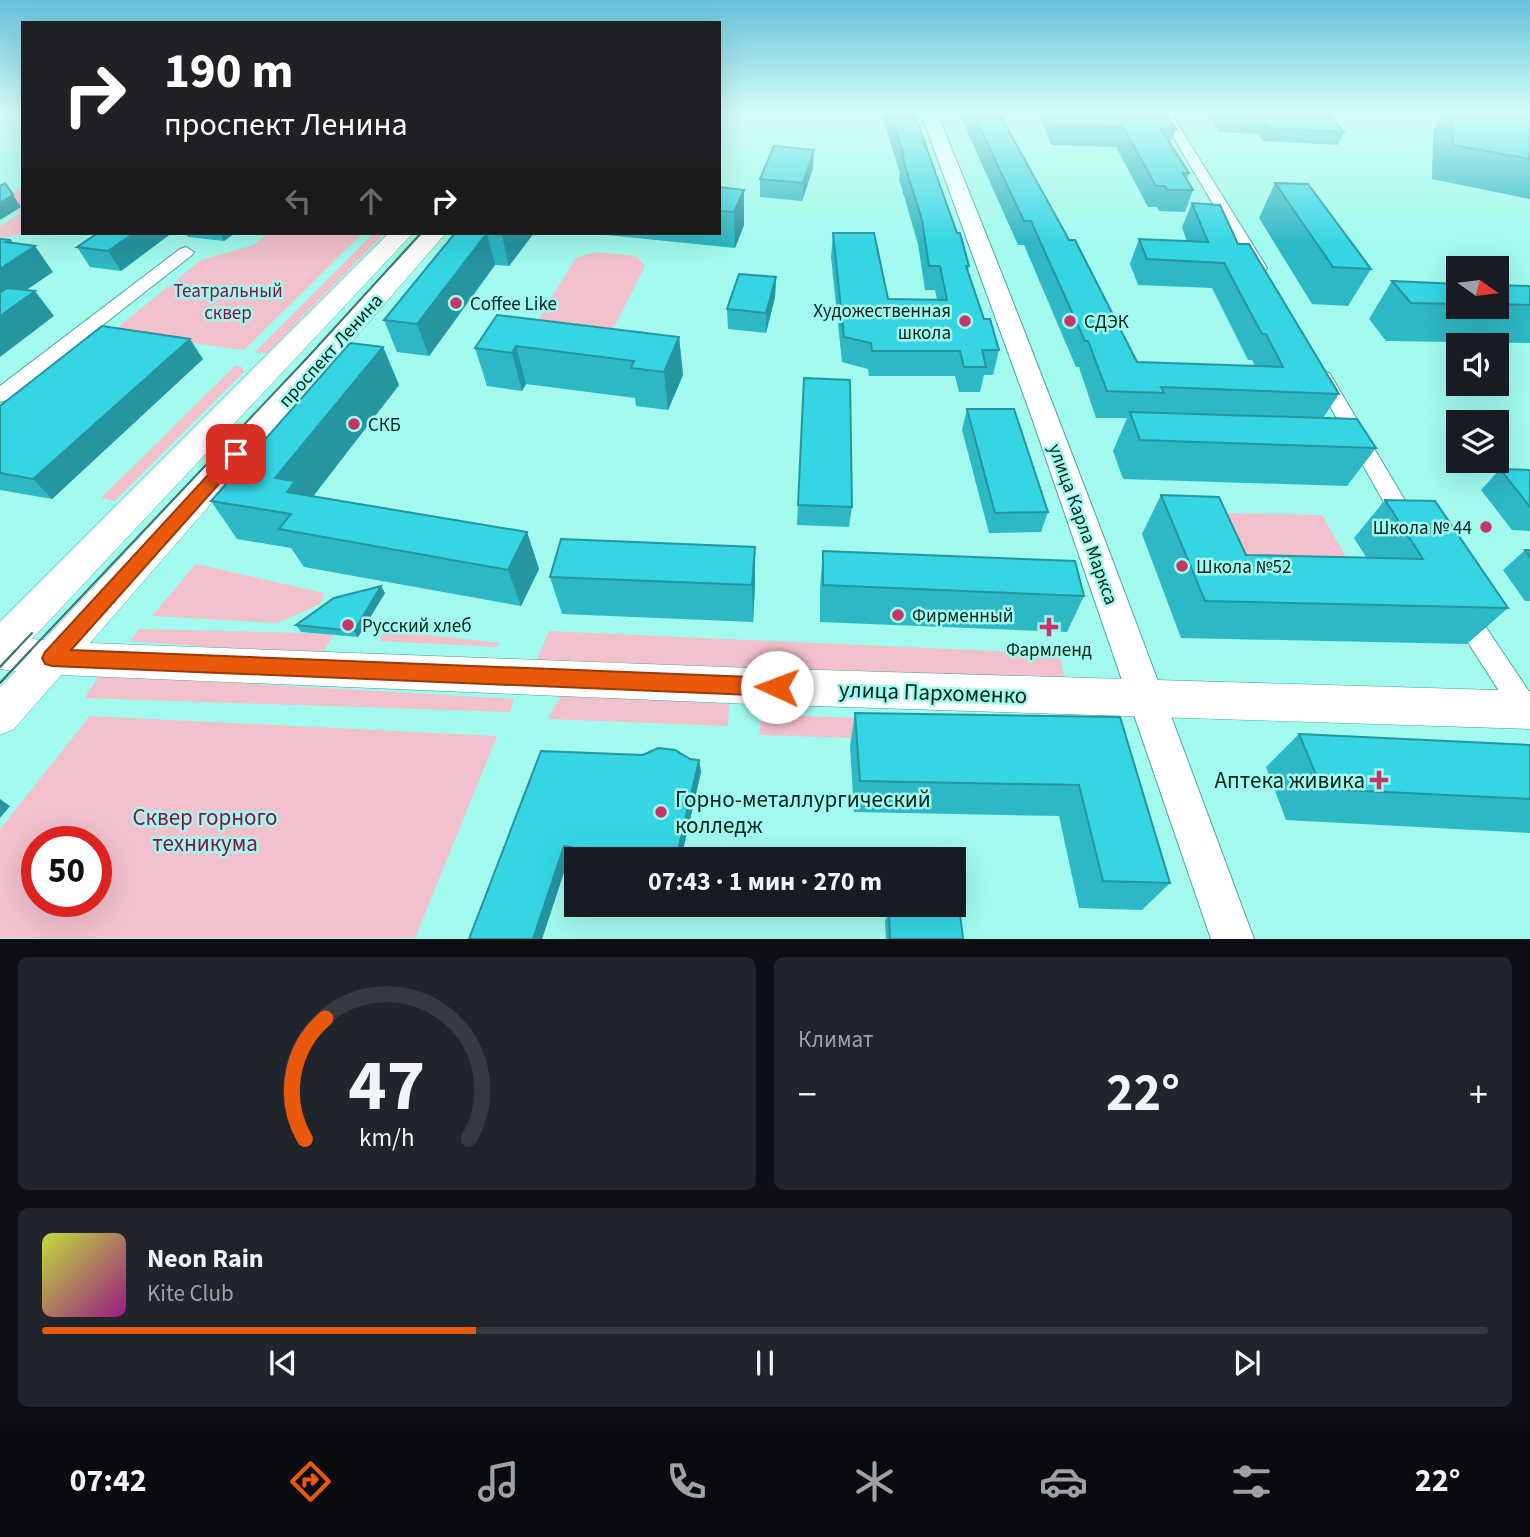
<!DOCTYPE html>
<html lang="ru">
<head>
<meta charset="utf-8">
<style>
	:root { --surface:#171b24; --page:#20242c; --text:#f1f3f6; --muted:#9ea1a6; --line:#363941; --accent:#ea580c }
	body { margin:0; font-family:"Source Sans 3",sans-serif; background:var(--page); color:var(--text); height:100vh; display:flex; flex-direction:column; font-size:26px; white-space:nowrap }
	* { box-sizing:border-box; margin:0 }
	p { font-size:23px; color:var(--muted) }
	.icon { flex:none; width:38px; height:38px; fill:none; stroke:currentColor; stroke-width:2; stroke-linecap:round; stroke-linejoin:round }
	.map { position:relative; height:939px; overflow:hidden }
	.details { display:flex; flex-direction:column; gap:18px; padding:18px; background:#0d0f14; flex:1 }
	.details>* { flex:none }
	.guide { position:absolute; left:21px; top:21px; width:700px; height:214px; border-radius:0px; box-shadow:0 7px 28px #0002; background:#202124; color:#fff; overflow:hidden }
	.needle { width:46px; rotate:104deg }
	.fabs { position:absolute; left:1446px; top:256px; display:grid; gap:14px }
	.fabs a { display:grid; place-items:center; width:63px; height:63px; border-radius:0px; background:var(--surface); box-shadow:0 7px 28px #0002; font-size:35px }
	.speed { position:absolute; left:21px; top:826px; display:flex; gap:14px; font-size:35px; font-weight:700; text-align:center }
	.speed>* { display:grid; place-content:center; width:91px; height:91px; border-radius:50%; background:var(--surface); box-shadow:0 7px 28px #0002; line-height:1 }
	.speed .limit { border:10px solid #d22; background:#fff; color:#111 }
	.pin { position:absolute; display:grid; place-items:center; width:60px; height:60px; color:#fff; margin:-30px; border-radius:14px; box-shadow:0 4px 10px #0006 }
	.me { position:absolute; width:77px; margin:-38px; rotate:272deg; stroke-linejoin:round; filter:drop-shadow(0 0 5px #0008) }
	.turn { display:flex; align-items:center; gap:24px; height:147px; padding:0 28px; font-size:32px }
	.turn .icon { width:91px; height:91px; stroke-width:2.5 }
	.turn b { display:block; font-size:49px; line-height:60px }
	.lanes { display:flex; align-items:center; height:66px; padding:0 28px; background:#0003; justify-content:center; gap:35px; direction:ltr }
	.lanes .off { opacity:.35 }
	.big { font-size:52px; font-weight:700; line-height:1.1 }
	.details .widget { flex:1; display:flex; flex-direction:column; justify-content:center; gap:10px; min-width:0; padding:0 24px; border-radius:10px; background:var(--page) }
	.details .dial { align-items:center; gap:0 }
	.dial svg { height:182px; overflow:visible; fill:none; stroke:var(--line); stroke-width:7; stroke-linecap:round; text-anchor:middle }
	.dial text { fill:var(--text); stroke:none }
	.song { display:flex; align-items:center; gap:21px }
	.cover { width:84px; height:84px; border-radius:10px; background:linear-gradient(135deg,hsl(70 70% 55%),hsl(310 70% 35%)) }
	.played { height:7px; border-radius:4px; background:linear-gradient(90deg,var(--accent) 30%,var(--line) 30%) }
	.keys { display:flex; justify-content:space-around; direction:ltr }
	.heat { display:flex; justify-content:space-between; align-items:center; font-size:38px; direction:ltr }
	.details .tiles { flex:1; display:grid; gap:18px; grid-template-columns:1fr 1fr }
	.widget:last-child { grid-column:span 2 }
	.trip { position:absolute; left:564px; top:847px; width:402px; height:70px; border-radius:0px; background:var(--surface); box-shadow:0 7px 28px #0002; font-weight:700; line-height:70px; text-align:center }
	.tabs { display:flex; height:112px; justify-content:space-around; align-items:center; background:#090b0e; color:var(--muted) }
	.tabs .icon { width:49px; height:49px }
	.tabs .selected { color:var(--accent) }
	.tabs b { font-size:32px; color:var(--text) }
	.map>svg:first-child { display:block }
	.green { fill:#f2c1cb; fill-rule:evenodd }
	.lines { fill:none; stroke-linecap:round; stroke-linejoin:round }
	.minor-casing { stroke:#4da79b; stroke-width:2 }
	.tertiary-casing { stroke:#4da79b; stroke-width:2 }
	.secondary-casing { stroke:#4da79b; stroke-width:1 }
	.minor { fill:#fff; fill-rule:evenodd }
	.tertiary { fill:#fff; fill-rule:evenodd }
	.secondary { fill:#fff; fill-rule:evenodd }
	.tram-far1 { stroke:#3d756e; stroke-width:2 }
	.tram { stroke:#3d756e; stroke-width:2.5 }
	.wall { fill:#2eb7c4 }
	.shaded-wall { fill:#2595a0 }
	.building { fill:#35d5e4; stroke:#2595a0; stroke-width:2 }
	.route { fill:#ea580c; stroke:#983908; stroke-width:2 }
	.poi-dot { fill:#c33667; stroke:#a1faed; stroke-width:2.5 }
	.labels { text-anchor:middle; stroke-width:5; stroke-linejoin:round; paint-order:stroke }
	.park-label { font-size:19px; fill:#861340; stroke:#a1faed }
	.poi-label { font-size:19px; fill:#002420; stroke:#a1faed; text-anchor:start }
	.street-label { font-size:19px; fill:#002420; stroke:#a1faed }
	.near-street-label { font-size:23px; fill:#002420; stroke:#a1faed }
	.near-poi-label { font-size:23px; fill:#002420; stroke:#a1faed; text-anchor:end }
	.near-park-label { font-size:23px; fill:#861340; stroke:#a1faed }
</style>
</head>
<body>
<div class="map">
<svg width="1530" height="939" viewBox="0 0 1530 939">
	<rect width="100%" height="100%" fill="#a1faed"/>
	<path class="green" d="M23,187V233H28L0,238V226L22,212L0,209V200Z
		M268,233H363L244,350L112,332L201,260L254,245Z
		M374,233H385L267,353L255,352Z
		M595,252L636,256L645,266L611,333L536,323L576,258Z
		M235,366L242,367L244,372L115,501L101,498Z
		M1221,513L1322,515L1358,578L1250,575Z
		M196,564L324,593L321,604L277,623L152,616Z
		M139,629L308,633L333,635L322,655L130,641Z
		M385,630L500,643L497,647L379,641Z
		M549,631L1060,654L1066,688L545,667L537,660Z
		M99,675L514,699L510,712L85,698Z
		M561,695L729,704L728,726L548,719Z
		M762,714L1086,728L1088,746L759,735Z
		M90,716L497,736L415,938H0V829ZM37,842H96V901H37Z"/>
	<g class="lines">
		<g class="minor-casing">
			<path id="minor" d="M1159,113H1171L1267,268L1265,271L1259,273L1251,268Z
				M186,247L194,252L192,255L7,400L0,402V386L180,249Z
				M1321,368L1330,374L1416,519L1419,525L1416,531L1408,534L1400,531L1312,374Z
				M1462,602L1471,605L1530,693V721L1526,722L1517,719L1453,619L1450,612L1453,605Z"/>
		</g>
		<g class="tertiary-casing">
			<path id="tertiary" d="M921,113H937C1049,386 1151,662 1254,939H1211L1033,421Z"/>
		</g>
		<g class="secondary-casing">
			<path id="secondary" d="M389,233H413L32,639L44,640L423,233H446L90,643L751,668L1530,691V729L751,704L61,675L14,729L0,735V687L16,671L0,669V622Z"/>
		</g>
		<use href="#minor" class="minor"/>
		<use href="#tertiary" class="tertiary"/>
		<use href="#secondary" class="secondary"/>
		<path class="tram-far1" d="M13,653L32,633
			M28,653L308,357L421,233"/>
		<path class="tram" d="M0,667L15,651
			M0,683L30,651"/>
	</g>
	<path class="wall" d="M881,113H914L969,266L968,272L984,319L999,350L993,375H984L980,392H959L955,376H869L868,369L842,362L831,257L833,233L888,299L937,300L935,290H925L918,244L899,179L900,173Z
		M959,113H999L1137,362L1255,366L1252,360H1248L1212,288L1138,285L1130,264L1139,239L1187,242L1182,227L1192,203L1238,244L1339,394L1323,418L1376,448L1347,486L1123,479L1113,451L1127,418H1096L1079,367H1076L1024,245H1018Z
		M1039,113H1166L1176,129L1170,144L1189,173L1187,180L1193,190L1185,212L1159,211L1157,207H1148L1116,147L1051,145Z
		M1206,113H1327L1344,132L1338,145L1263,141L1258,134L1219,132Z
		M1444,113H1530V199L1432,179L1433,131Z
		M813,168L802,201L760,197V179Z
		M1275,183L1371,269L1348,306L1312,304L1259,218Z
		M719,187L744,225L735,248L587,233H719Z
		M185,233H235L224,241L188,237Z
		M455,233H534L509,266L495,265L429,356L397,352L384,320Z
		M169,235L121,271L90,267L77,247Z
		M776,277L775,297L766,333L728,329L727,309Z
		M1392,281L1458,284V306H1496V285L1530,286V343L1386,341L1369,319Z
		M679,337L683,375L668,410L636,406L635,398L526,384L522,391L487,386L475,348Z
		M383,347L399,385L313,496L527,532L539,569L521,606L304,567L291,548L237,539L211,501Z
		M203,359L52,499L0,490V406Z
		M804,378L852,507L849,527L797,525Z
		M967,409L1048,512L1041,532L989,533L962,430Z
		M1500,469L1530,470V531L1512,530L1481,490Z
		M1161,495L1246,555L1366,557L1354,538L1385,500L1508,608L1467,644L1181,638L1142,534Z
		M755,547V584L753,622L562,614L550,577Z
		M1525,550H1530V601H1525L1503,570Z
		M823,551L1084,596L1067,632L820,622V589Z
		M385,593L358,637L301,632L296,625Z
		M855,713L1120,717L1170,883L1142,910L1079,908L1059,816L854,812L850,746Z
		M1299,734L1530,745V833L1286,820L1266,767Z
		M643,755L699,760L701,772L681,859H582L569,857L542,939H469Z
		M889,912L963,939H886L885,921Z"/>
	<path class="shaded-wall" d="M814,150L813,168L802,201L803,183Z
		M5,183L21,207L0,220V203Z
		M744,190V225L735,248L734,212Z
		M134,233H168L169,235L121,271L108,251Z
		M220,233H235L224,241Z
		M487,233L495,265L429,356L417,324Z
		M503,233H534L509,266L502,235Z
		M11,240L22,255L35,246L53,272L0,308V269L6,242Z
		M776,277L775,297L766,333V313Z
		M35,291L54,316L0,357V316Z
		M679,337L683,375L668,410L664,372Z
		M190,339L203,359L52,499L33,479Z
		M516,346L526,384L522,391L512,353Z
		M383,347L399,385L308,503L310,529L275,478Z
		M527,532L539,569L521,606L508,570Z
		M755,547V584L753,622L752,585Z
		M381,586L385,593L358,637L354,631Z
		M699,760L701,772L681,859H676Z
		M0,799L10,806L0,818Z
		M564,846L569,857L542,939H533Z"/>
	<path class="building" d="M890,113H914L957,233H960L969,266H966L984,319H990L999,350H982L986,367H964L960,351H872L871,343L844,337L833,233H874L888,299L947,300L940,266H929L922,220L902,156L904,155Z
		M973,113H999L1069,240H1075L1137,362L1283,367L1266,334H1262L1224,263L1147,259L1139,239L1208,242L1192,203L1220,205L1238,244H1249L1339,394L1161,387L1164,393L1107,391L1088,341H1085L1031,221H1024Z
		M1051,113H1166L1176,129L1160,128L1189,173H1183L1193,190H1167L1165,186H1156L1123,127L1056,125Z
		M1219,113H1327L1344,132L1269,128L1264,121L1223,120Z
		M1452,113H1530V159L1453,145Z
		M774,146L814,150L803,183L760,179Z
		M5,183L13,195L0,203V186Z
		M1275,183L1308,184L1371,269L1333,267Z
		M719,187L744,190L734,212L719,211Z
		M98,233H134L108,251L77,247Z
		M455,233H503L502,235L487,233L417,324L384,320Z
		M0,239L11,240L6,242L35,246L0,269Z
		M739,274L776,277L766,313L727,309Z
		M1392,281L1458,284V304L1411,303Z
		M1496,285L1530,286V305L1496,304Z
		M7,288L35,291L0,316V293Z
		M497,315L679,337L664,372L631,368L634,361L516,346L512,353L475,348Z
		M102,326L190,339L33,479L0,473V406Z
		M350,343L383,347L275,478L295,481L287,492L527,532L508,570L279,529L291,514L211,501Z
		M804,378L850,380L852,507L798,505Z
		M967,409H1014L1048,512L995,513Z
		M1130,412L1357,419L1376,448L1140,440Z
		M1500,469L1530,470V507Z
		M1161,495L1219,497L1246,555L1423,559L1385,500L1435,501L1508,608L1205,601Z
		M561,539L755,547L752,585L550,577Z
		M1525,550H1530V557Z
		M823,551L1075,561L1084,596L823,585Z
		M381,586L354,631L296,625L334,598Z
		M855,713L1120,717L1170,883L1103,881L1079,785L860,781Z
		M1299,734L1530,745V799L1322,789Z
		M658,748L675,750L690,759L699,760L676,859H630L564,846L533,939H469L541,751L643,755Z
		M923,905H959L963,939H890L889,912L917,913Z"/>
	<linearGradient id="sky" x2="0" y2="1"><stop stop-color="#65c2db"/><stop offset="0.46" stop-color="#d5fdf7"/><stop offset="1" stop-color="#d5fdf7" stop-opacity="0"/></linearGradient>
	<rect width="1530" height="244" fill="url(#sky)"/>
	<path class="route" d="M236,449L244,454L242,458L71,650L777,678L784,681L787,687L784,693L777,696L52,666L45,664L42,658L45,652L231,450Z"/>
	<g class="poi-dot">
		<circle cx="456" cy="303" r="7"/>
		<circle cx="965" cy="321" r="7"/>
		<circle cx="1070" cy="321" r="7"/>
		<circle cx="354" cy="424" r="7"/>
		<circle cx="1486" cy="527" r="7"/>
		<circle cx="1182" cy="566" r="7"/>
		<circle cx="898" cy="615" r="7"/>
		<circle cx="348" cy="625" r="7"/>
		<path d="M1045.5 616.5h7v7h7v7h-7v7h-7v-7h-7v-7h7z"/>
		<path d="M1375.5 769.5h7v7h7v7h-7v7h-7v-7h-7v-7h7z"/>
		<circle cx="661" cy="812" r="7"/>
	</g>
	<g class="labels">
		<g class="park-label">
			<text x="228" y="297">Театральный<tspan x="228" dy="22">сквер</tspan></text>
		</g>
		<g class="poi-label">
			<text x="470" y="310">Coffee Like</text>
			<text x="951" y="317" text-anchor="end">Художественная<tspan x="951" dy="22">школа</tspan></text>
			<text x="1084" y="328">СДЭК</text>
			<text x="368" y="431">СКБ</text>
			<text x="1472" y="534" text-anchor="end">Школа № 44</text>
			<text x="1196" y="573">Школа №52</text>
			<text x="912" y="622">Фирменный</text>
			<text x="362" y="632">Русский хлеб</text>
			<text x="1049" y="656" text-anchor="middle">Фармленд</text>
		</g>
		<g class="street-label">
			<text transform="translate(330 350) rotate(-48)" y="7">проспект Ленина</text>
			<text transform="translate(1084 524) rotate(70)" y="7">улица Карла Маркса</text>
		</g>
		<g class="near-street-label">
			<text transform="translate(933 692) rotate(2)" y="8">улица Пархоменко</text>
		</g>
		<g class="near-poi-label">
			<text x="1365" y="788">Аптека живика</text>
			<text x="675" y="807" text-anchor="start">Горно-металлургический<tspan x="675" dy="26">колледж</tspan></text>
		</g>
		<g class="near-park-label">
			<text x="205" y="825">Сквер горного<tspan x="205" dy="26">техникума</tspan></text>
		</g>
	</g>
</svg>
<div class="fabs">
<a><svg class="needle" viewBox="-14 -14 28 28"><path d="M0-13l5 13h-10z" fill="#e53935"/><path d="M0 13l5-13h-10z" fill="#9ea1a6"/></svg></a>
<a><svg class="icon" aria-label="sound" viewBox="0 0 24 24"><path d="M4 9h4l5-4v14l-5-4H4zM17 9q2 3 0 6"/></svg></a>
<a><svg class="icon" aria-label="layers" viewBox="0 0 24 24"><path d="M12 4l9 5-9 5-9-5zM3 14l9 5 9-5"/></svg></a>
</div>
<div class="speed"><div class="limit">50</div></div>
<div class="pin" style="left:236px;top:454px;background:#d93025"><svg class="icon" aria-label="arrive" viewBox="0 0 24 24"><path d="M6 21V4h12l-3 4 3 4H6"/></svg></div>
<svg class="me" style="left:777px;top:687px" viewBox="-20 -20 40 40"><circle r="19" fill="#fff"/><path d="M0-13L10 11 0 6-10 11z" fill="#ea580c"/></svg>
<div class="trip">07:43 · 1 мин · 270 m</div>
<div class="guide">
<div class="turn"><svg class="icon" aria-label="right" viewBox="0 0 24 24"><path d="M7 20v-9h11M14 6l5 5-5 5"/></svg><div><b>190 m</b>проспект Ленина</div></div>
<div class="lanes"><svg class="icon off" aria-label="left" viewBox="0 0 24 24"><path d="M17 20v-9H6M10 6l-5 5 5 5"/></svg><svg class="icon off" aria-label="ahead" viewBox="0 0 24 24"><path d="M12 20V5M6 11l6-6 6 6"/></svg><svg class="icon" aria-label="right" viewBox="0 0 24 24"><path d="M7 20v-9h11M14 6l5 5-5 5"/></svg></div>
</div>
</div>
<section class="details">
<div class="tiles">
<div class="widget dial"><svg viewBox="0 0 100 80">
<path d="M14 69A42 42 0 1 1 86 69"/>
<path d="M14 69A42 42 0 0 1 23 16" stroke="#ea580c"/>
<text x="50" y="56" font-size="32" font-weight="700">47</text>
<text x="50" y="72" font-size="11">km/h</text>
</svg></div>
<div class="widget"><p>Климат</p>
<div class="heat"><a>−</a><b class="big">22°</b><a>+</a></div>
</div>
<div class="widget">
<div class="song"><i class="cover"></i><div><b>Neon Rain</b><p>Kite Club</p></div></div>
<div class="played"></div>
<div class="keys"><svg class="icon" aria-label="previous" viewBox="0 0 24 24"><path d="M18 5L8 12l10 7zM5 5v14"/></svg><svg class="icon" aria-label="pause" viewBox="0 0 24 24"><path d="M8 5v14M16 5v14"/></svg><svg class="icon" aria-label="next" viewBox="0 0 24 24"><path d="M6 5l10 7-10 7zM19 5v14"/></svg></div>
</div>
</div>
</section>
<nav class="tabs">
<b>07:42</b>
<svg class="icon selected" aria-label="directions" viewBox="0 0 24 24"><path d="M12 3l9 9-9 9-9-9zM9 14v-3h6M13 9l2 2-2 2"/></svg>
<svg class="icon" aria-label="music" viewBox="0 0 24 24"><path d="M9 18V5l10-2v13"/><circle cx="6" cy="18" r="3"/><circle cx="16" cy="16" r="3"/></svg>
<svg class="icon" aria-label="phone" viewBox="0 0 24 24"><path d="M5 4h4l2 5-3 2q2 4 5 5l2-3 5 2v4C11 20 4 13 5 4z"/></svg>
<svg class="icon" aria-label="climate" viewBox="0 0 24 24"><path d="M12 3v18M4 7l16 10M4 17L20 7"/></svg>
<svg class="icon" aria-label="car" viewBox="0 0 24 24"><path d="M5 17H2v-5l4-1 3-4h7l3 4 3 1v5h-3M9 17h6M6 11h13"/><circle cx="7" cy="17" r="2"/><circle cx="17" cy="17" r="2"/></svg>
<svg class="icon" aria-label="filters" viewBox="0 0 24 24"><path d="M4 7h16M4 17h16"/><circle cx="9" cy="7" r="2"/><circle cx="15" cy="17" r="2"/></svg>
<b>22°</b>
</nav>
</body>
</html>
